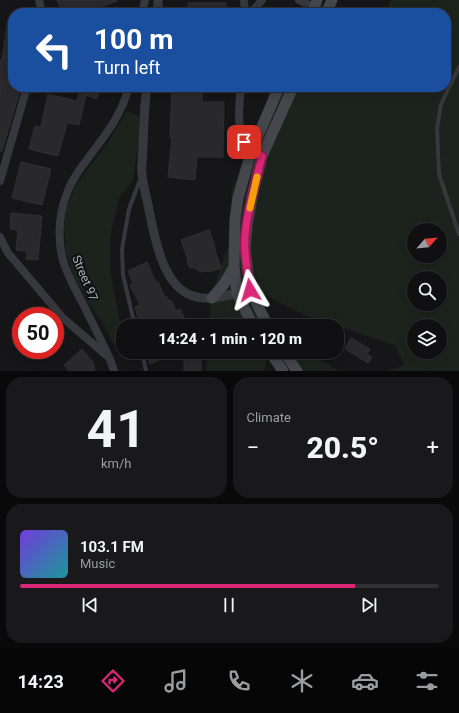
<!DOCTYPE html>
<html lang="en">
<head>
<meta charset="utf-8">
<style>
	:root { --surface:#101012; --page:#19191b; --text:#f1f3f6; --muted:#9c9d9f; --line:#303032; --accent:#db2777 }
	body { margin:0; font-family:Roboto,sans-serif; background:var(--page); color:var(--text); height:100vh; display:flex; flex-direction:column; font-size:15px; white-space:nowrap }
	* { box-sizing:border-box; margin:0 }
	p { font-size:13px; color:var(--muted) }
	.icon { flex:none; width:22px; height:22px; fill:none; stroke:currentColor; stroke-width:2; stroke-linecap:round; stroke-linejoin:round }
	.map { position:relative; height:371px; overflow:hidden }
	.drawer { display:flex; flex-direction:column; gap:6px; padding:6px; background:#09090a; flex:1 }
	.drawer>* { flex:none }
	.banner { position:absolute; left:8px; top:8px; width:443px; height:84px; border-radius:16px; box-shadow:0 2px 10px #0003,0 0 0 1px var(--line); background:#1a4fa0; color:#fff; overflow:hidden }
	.needle { width:26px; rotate:63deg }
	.tools { position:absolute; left:407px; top:223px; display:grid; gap:8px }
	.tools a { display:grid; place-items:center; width:40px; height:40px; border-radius:50%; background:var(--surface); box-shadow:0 2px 10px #0003,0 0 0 1px var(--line); font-size:20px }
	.speed { position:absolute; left:12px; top:307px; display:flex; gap:8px; font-size:20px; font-weight:700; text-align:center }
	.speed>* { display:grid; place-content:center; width:52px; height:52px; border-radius:50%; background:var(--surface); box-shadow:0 2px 10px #0003,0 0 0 1px var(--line); line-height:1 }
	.speed .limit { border:6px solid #d22; background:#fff; color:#111 }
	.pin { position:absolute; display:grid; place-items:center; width:34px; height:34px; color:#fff; margin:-17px; border-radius:8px; box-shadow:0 2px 6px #0006 }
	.me { position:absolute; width:44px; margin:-22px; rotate:353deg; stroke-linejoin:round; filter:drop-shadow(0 0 3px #0008) }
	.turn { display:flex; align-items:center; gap:14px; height:84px; padding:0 20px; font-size:18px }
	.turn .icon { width:52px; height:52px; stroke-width:2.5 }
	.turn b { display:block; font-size:28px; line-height:34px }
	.big { font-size:30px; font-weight:800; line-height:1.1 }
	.drawer .card { flex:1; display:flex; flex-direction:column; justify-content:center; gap:6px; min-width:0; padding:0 14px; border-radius:16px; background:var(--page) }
	.drawer .dial { align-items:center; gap:0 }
	.dial b { font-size:52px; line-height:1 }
	.song { display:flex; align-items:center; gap:12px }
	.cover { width:48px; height:48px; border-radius:6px; background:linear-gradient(135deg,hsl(260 70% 55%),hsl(180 70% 35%)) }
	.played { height:4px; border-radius:2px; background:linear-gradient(90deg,var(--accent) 80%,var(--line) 80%) }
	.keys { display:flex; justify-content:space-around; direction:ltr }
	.heat { display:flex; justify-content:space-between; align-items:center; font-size:22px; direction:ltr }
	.drawer .tiles { flex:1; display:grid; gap:6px; grid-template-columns:1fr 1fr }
	.card:last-child { grid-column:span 2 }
	.trip { position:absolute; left:116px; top:319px; width:228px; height:40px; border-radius:16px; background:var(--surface); box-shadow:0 2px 10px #0003,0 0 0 1px var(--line); font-weight:800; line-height:40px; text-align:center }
	.dock { display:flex; height:64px; justify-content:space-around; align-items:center; background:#060607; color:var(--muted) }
	.dock .icon { width:28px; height:28px }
	.dock .selected { color:var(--accent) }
	.dock b { font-size:18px; color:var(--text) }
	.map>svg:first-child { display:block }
	.green { fill:#1c231d; fill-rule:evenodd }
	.building { fill:#29292c; stroke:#303034 }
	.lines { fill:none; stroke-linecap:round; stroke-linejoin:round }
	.service { stroke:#37383d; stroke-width:4 }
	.minor { stroke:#37383d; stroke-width:8 }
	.tertiary { stroke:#37383d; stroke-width:9 }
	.secondary { stroke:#45474d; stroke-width:11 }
	.route-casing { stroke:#8e194d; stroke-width:10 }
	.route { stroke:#db2777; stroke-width:7 }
	.slow { stroke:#f59e0b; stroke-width:7 }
	.labels { text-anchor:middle; stroke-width:4; stroke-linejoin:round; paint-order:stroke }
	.street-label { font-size:12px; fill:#a8adb8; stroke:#111113 }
</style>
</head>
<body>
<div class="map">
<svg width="459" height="371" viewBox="0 0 459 371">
	<rect width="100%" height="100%" fill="#161618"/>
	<path class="green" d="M391,0H459V371H386L404,365L395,345L305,315L255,290L269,326H209L211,296L229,244L232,188L279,87H446V13H385ZM414,230H440V256H414ZM414,278H440V304H414ZM414,326H440V352H414Z
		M127,111L139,117V142L133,181L119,198L110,237V270L123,338V341L114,345L102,322L88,302L75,279L66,254L64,226L67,207L76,185L108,142Z
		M207,352H269L264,371H206Z
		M292,352H307L337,370L348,371H302Z"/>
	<path class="building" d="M57,0H116L117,1L84,13H68L67,10L62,12Z
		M188,3H226V13H188Z
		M8,18L13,19V87H21L2,151H0V60L2,61Z
		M81,87H101L97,99L86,95L79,125L67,123L58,156L29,149L35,126L41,127L48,94L77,101Z
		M172,87H203L202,102H224L223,157H197L195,180L168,177L172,137H170Z
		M21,162L51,169L42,205L12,198Z
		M11,213L42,216L38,260L26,259L27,251L16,250L18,230L10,229Z
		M209,230L215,246L214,247L221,268L213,271L201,272L193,267L190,268L187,261L188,260L181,240Z
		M147,262L156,283L158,282L165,297L166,296L169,301L171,300L176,311L180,309L188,326H140L135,307L140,305L130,285L133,283L128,271Z
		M351,338L370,349L367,354L372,357L368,363L345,349Z
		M82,349L93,362L95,371H69L64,365Z
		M147,352H176L150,364Z
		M184,358H201V371H184Z"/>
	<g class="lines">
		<path class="service" d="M459,67L441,104L437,129L439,174L459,234
			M135,326L123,275L122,249L129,209L140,180
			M142,352L146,371"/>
		<path class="minor" d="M39,0L42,13
			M244,0L245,13
			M299,0L325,13
			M142,13L145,0
			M251,13L262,0
			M241,87C239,105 235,138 251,151C254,153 259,154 262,156
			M0,181L27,87
			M0,237L8,253L63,318L106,355
			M114,371L110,359C101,340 92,322 83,304C75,289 66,273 62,257C56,228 61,197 78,172C98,143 119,123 129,87"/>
		<path class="tertiary" d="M158,13V0
			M147,87C144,106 144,125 143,145C143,155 141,165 142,175C143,185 146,195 148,205C154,233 161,286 193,296C210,302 233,294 250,290"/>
		<path class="secondary" d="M312,13L317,0
			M326,13L332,0
			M212,298L224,284L234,267
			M253,326L237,293L234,266L235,220L238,198L251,152L279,87
			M268,326L250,290L245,249L247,225L252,197L262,156L293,87
			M270,352L283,371
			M284,352L297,371"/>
	</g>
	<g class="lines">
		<g class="route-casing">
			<path id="route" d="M244,142L251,152L262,156C256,183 243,222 245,250C246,263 248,277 250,290"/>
		</g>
		<use href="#route" class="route"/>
		<path class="slow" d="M250,208L257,177"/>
	</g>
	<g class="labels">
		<g class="street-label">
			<text transform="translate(85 278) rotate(67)" y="4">Street 97</text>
		</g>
	</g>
</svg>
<div class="tools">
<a><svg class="needle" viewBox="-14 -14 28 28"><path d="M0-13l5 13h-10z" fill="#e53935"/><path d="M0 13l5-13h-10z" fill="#9c9d9f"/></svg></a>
<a><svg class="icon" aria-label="search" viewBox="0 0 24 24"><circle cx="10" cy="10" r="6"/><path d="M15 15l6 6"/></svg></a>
<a><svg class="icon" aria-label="layers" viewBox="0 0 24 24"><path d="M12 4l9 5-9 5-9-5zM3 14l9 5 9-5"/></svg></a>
</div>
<div class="speed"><div class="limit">50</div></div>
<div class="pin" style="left:244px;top:142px;background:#d93025"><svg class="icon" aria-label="arrive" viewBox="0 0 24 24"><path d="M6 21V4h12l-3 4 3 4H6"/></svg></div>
<svg class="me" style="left:250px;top:290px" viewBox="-20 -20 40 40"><path d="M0-17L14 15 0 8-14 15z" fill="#db2777" stroke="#fff" stroke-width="4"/></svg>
<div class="trip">14:24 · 1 min · 120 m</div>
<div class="banner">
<div class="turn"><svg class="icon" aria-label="left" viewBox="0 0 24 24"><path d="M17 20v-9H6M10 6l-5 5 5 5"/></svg><div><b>100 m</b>Turn left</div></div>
</div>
</div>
<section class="drawer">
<div class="tiles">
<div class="card dial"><b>41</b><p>km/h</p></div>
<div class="card"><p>Climate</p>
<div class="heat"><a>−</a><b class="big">20.5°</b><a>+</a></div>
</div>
<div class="card">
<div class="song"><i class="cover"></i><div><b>103.1 FM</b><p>Music</p></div></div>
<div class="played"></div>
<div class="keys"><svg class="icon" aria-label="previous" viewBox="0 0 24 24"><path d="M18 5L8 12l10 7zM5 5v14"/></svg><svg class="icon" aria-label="pause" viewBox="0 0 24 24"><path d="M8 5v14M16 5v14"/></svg><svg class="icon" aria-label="next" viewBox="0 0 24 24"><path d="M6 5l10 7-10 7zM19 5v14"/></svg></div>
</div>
</div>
</section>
<nav class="dock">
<b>14:23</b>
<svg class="icon selected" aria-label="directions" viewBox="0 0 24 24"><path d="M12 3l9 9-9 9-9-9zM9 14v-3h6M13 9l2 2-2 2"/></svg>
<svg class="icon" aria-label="music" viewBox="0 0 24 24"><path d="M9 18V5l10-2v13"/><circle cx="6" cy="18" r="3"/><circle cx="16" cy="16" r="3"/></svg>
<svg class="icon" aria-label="phone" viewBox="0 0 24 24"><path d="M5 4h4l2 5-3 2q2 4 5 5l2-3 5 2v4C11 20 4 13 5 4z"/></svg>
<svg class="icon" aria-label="climate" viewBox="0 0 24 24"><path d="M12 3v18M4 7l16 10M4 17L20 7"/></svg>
<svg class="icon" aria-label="car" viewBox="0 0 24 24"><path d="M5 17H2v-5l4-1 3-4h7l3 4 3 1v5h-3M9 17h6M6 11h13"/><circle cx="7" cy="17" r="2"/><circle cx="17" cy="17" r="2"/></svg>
<svg class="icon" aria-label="filters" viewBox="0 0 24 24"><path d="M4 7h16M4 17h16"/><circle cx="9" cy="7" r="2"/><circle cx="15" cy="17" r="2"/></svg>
</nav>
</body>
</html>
